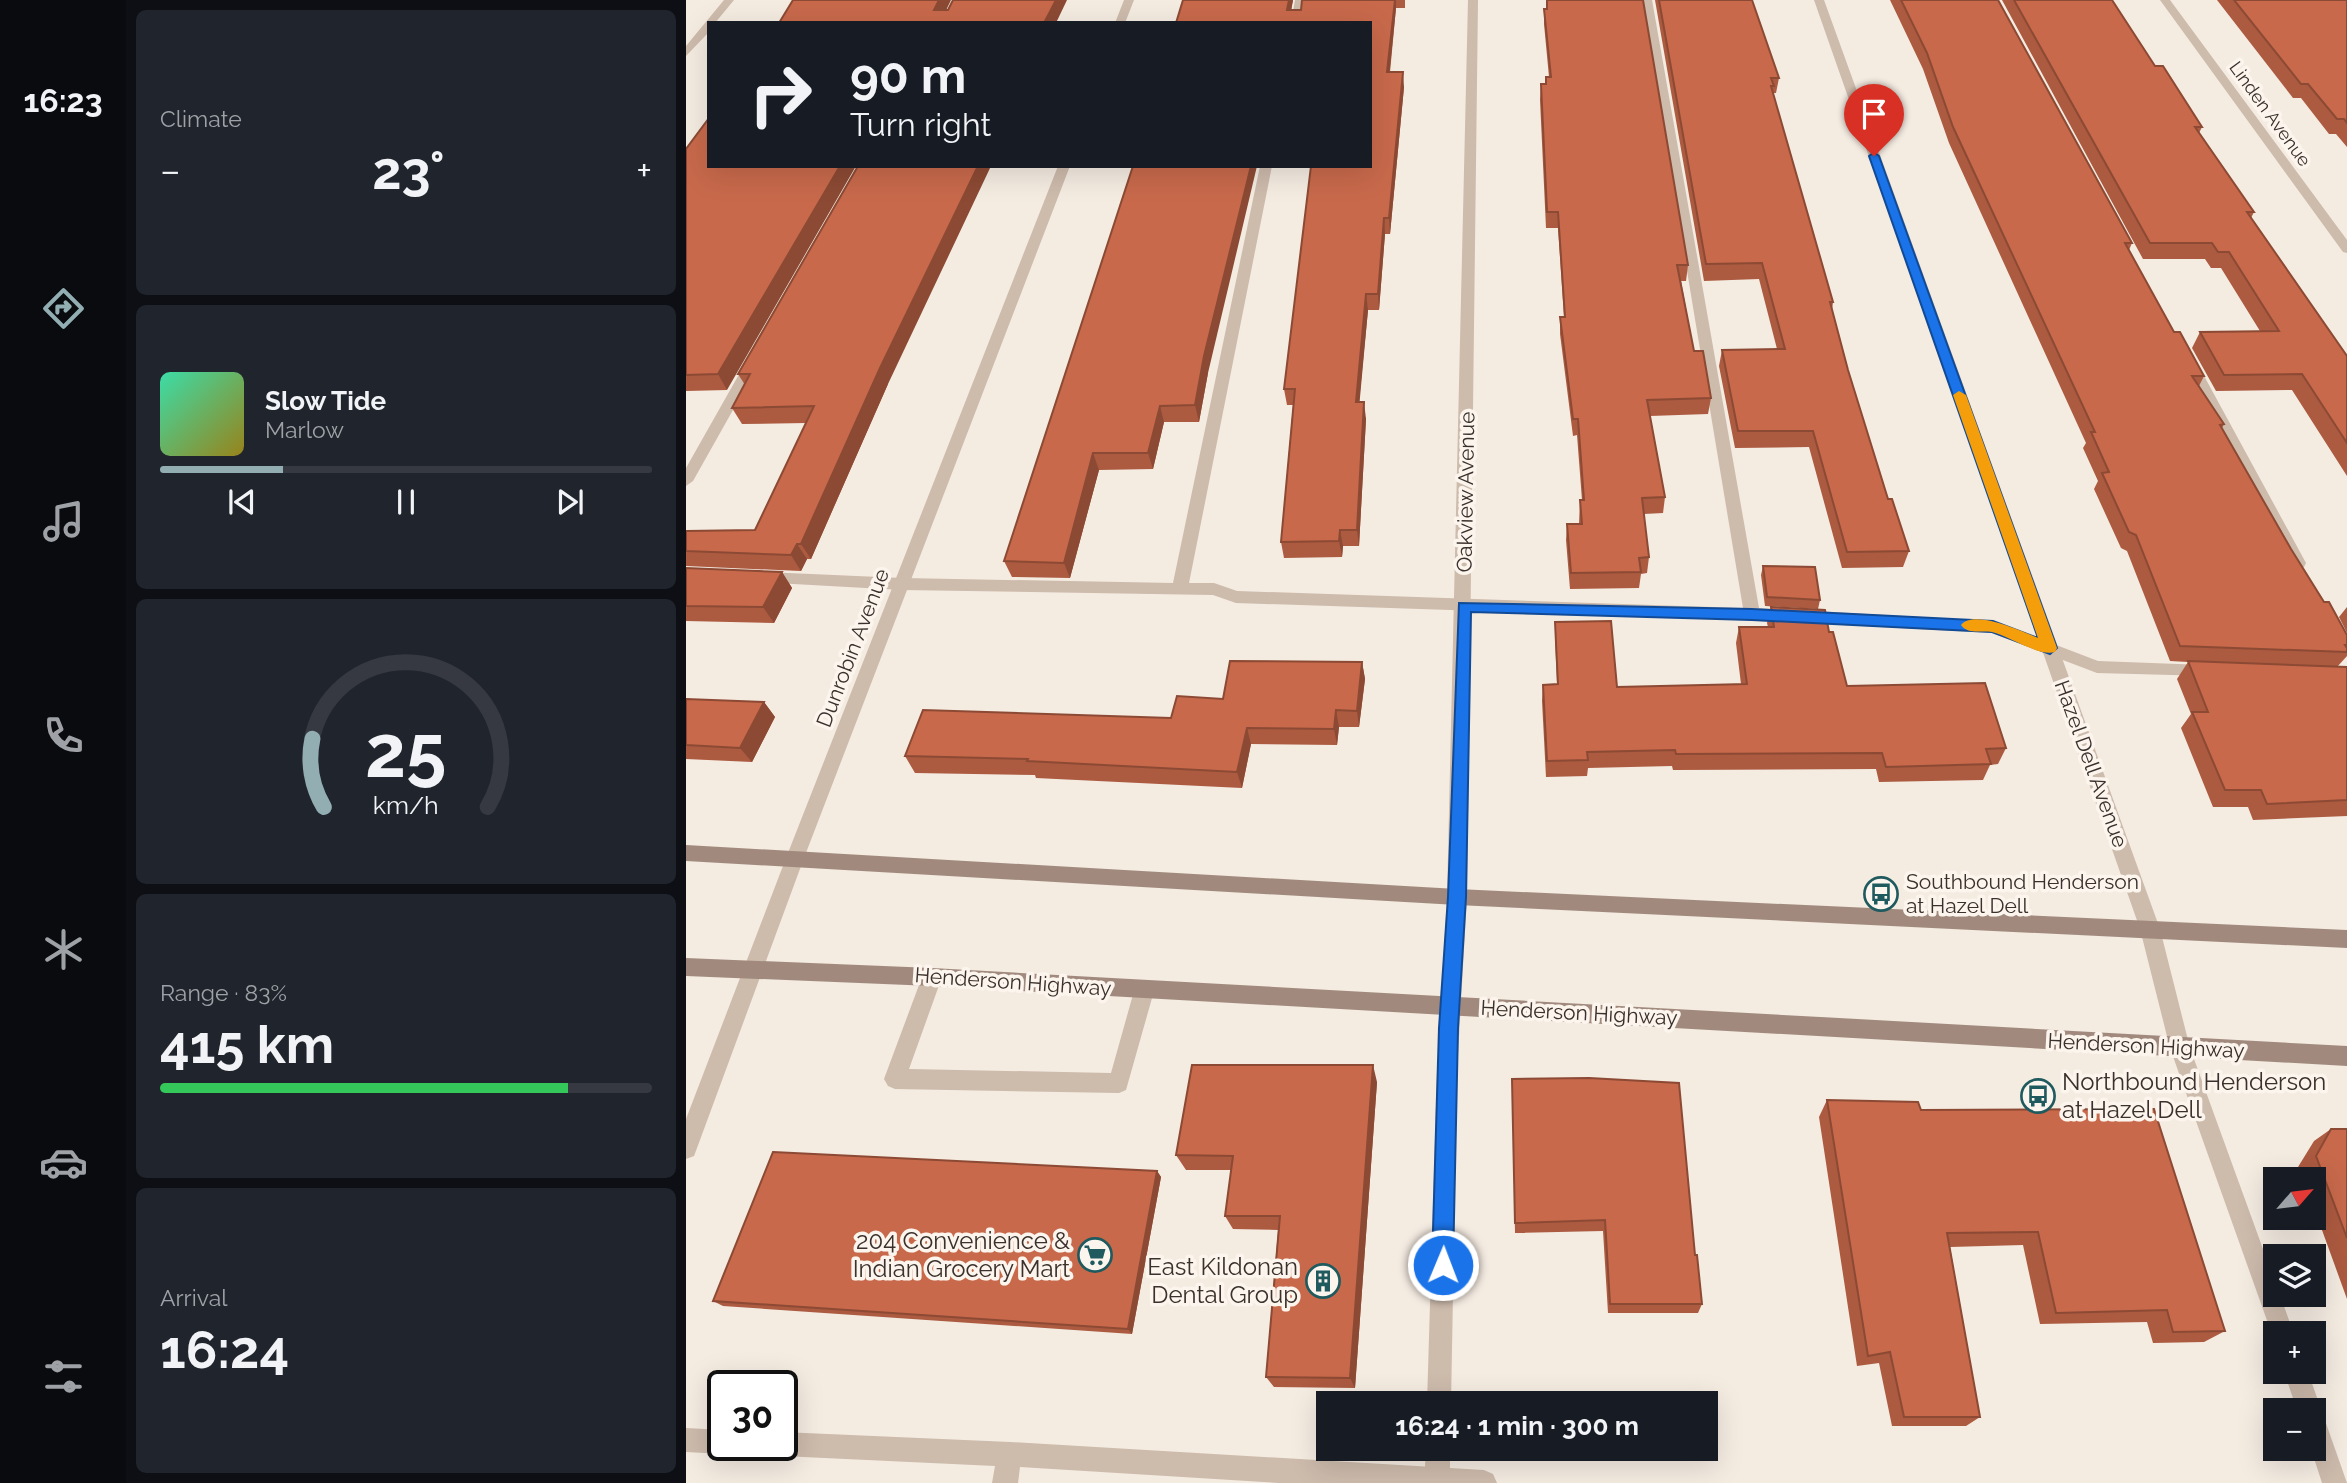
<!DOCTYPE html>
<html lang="en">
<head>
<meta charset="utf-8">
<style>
	:root { --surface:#171b24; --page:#20242c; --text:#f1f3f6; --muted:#9ea1a6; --line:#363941; --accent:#92aeb2 }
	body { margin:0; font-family:Raleway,sans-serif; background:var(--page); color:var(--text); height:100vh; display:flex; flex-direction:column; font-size:26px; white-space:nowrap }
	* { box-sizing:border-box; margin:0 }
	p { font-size:23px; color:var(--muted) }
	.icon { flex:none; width:38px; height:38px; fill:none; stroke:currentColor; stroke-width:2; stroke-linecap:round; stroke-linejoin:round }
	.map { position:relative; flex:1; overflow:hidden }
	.side { display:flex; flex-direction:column; gap:10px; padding:10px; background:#0d0f14; width:560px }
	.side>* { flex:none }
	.guide { position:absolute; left:21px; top:21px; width:665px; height:147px; border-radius:0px; box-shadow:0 7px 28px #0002; background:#171b24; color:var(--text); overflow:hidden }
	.needle { width:46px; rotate:62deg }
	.tools { position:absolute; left:1577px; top:1167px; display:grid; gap:14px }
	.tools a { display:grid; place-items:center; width:63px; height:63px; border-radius:0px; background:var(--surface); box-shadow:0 7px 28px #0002; font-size:35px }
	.speed { position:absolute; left:21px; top:1370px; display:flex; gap:14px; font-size:35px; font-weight:700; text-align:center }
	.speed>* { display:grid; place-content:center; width:91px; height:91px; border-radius:50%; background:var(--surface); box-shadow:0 7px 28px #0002; line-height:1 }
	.speed .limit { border:4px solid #111; border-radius:10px; background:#fff; color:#111 }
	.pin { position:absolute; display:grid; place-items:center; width:60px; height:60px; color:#fff; margin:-72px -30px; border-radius:50% 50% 50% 0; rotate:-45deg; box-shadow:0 0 7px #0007 }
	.pin .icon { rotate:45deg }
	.me { position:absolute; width:77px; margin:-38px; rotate:1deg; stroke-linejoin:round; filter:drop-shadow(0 0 5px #0008) }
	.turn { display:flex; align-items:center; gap:24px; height:147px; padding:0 28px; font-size:32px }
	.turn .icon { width:91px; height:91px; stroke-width:2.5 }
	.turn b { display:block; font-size:49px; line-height:60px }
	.big { font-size:52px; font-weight:700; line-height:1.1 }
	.side .card { flex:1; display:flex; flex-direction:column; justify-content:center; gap:10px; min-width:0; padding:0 24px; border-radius:10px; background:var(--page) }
	.side .dial { align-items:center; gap:0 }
	.dial svg { height:182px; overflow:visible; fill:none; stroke:var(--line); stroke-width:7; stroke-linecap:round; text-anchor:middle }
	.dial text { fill:var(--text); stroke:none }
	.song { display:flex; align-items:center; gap:21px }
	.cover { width:84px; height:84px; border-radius:10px; background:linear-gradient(135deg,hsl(160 70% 55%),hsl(50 70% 35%)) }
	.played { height:7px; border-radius:4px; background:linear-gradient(90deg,var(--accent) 25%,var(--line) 25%) }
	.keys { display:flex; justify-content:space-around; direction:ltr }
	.heat { display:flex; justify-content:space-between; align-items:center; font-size:38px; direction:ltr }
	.charge { height:10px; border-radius:5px; background:linear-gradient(90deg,#34c759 83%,var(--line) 0) }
	.trip { position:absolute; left:630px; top:1391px; width:402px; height:70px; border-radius:0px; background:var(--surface); box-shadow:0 7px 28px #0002; font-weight:700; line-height:70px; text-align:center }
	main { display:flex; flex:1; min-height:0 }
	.dock { display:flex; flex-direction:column; width:126px; justify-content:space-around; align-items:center; background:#090b0e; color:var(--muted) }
	.dock .icon { width:49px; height:49px }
	.dock .selected { color:var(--accent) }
	.dock b { font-size:32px; color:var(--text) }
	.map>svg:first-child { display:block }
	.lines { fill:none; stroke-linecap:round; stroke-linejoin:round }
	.lane { fill:#cdbbac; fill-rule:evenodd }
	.street { fill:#cdbbac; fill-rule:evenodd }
	.secondary { fill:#a18a7d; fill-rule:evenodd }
	.wall { fill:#ac5a40 }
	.shaded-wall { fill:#8c4a34 }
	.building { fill:#c8694b; stroke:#8c4a34; stroke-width:2 }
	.route { fill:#1a73e8; stroke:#114b97; stroke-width:2 }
	.slow { fill:#f59e0b }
	.labels { text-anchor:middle; stroke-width:7; stroke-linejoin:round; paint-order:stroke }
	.far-street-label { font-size:18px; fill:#3b302b; stroke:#fbf5ee }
	.street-label { font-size:21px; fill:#3b302b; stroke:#fbf5ee }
	.poi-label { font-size:21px; fill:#3b302b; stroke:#fbf5ee; text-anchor:start }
	.near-poi-label { font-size:24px; fill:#3b302b; stroke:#fbf5ee; text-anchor:end }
</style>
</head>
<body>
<main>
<nav class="dock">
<b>16:23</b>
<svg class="icon selected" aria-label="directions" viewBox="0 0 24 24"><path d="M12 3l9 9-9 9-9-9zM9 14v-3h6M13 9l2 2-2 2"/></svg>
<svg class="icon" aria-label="music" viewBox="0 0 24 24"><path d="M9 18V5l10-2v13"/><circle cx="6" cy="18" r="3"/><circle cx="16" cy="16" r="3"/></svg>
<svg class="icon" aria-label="phone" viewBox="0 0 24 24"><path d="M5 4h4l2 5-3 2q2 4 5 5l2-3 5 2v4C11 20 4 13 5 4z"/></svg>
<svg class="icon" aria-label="climate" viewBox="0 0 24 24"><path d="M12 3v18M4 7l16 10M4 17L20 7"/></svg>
<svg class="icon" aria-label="car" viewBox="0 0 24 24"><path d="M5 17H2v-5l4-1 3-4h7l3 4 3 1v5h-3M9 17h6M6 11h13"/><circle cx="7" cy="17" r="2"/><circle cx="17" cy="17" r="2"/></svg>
<svg class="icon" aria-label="filters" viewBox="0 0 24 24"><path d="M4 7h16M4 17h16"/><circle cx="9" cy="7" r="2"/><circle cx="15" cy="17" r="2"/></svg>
</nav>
<section class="side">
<div class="card"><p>Climate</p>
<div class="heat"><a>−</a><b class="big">23°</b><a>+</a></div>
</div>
<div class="card">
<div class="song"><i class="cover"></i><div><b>Slow Tide</b><p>Marlow</p></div></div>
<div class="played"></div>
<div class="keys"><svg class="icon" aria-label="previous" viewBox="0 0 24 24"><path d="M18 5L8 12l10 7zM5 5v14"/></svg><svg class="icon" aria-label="pause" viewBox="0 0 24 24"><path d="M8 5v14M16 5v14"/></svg><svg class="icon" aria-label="next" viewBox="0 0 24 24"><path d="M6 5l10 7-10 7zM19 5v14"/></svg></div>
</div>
<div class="card dial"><svg viewBox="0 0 100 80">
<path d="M14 69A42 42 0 1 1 86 69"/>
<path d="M14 69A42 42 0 0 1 9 39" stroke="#92aeb2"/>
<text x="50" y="56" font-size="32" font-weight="700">25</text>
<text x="50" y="72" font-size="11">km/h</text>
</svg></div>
<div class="card"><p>Range · 83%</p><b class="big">415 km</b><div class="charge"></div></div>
<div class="card"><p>Arrival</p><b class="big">16:24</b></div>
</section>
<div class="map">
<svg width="1661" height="1483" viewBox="0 0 1661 1483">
	<rect width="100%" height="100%" fill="#f4ebe1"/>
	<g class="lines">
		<path class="lane" d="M609,0H619L615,23H605Z
			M956,0H966L1073,608L1307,621L1412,661L1518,665L1524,666L1526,671L1524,676L1411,673L1306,633L1066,620L550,603L527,595L216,590L73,582L71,578L79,572L216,578L487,583L574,166H586L503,583H528L551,591L1057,608Z
			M67,358L74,362L7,481L0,486V468L60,362Z
			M1504,359L1511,363L1620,563L1618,567L1612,569L1604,563L1497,363Z
			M246,968L253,971L256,977L223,1069L425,1073L448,991L451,984L458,982L465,984L468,991L440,1090L433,1093L209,1089L202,1086L198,1079L236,977L239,971Z
			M0,1428L37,1430V1446H48L46,1451L37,1454L0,1452Z
			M96,1432L324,1442L798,1470L807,1474L811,1483H593L334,1467L332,1483H306L309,1466L96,1456L87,1453L84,1446H96Z"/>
		<path class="street" d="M38,0H48L29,23H23V32L0,56V46Z
			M438,0H448L439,23H429Z
			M782,0H792L781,897L771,1072L765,1404H741L751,1072L761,897Z
			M1128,0H1138L1474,929L1504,1048L1589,1282V1295H1594L1608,1334H1589V1343L1484,1048L1454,929Z
			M1474,0H1484L1661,240V253L1657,252Z
			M372,166H384L118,858L11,1148L8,1156L0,1159V1119L100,858Z
			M1598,1372H1622L1661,1483H1636L1625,1449H1628V1410H1611Z
			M740,1449H764V1483H738Z"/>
		<path class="secondary" d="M0,845L771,889L1661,930V948L771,905L0,861Z
			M0,958L246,968L1661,1046V1066L246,986L0,976Z"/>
	</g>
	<path class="wall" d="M497,0H607L605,10H615L616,0H719V8H710L704,72L718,87L704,234H699L693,310H682L673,402L680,419L673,546H657L656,557L598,558L595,542L607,405H601L598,389L684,23Z
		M860,0H957L1002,265L1000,281H995L1008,351L1025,398L1022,414L964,416L979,497L977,513L958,514L963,557L961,573L955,574L953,588L884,589L880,540L881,524H893L894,500H896L891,435L887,436L874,334V317H878L872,228H860L854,100L855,84H860V77H863L858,24V9H860Z
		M969,0H1066L1093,78L1090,93H1087L1147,302L1146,310L1162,370L1202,499L1223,551L1217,567L1156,568L1123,447L1049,448L1033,366L1036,350L1091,349L1073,279L1018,281Z
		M1204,0H1312L1446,243L1443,250L1488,332L1518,376L1513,386L1538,424L1536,428L1605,549L1638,602L1661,635V656L1651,667H1661V816L1567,820L1562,807H1527L1495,728L1505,714L1491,679L1502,662L1484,661L1441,551L1435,548L1408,489L1412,481L1397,448L1400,443L1263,143L1237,69Z
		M1316,0H1426L1469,66L1516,127L1513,133L1568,212L1565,218L1661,356V476L1606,390L1530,391L1506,348L1514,332L1574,331L1535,268H1525L1519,259H1457Z
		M1531,0H1661V147L1650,134H1643L1615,98H1607Z
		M0,149L41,390L0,391Z
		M172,166L202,384L125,559H121L115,571L0,566V531L69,530L120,423L56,424L46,408L59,385L52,374Z
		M447,166L522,373L513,422H478L467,469L413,470L384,578L326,577L318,561Z
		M1077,566L1134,600L1132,609L1079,606L1075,575Z
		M0,568L96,572L106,588L88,623L0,621Z
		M1085,607L1143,632L1161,686L1320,748L1312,764L1304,765L1297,780L1193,782L1190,769L987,770L986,766L902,768L901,776L860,777L856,701L857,685L871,684L869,638V622L931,687L1055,684L1050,643L1053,627H1082L1081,623Z
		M1661,607V633L1653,617Z
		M676,662L679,679L673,727H653L651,745L565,744L556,788L350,778L349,775L229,773L219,756L485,718L537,699Z
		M0,699L78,702L89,717L66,762L0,759Z
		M826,1079L1009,1255L1016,1304L1012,1313H922L917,1231L829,1233Z
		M691,1082L669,1388L588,1387L580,1377L592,1230L547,1229L539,1216L545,1170H500L490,1155Z
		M1141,1100L1235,1110L1539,1331L1518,1342L1467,1343L1461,1322L1354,1324L1337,1245L1264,1247L1294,1417L1280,1426H1206L1193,1363L1171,1366L1133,1117Z
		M1645,1129H1661V1299L1628,1208V1180H1617L1612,1167L1628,1141Z
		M471,1171L475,1177L446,1334L37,1306L27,1301Z"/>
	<path class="shaded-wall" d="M253,0H265L254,23L248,10Z
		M370,0H381L370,23H358Z
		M603,0H607L603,23L601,10Z
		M709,0H710V8L702,87L701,72Z
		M717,72L718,87L704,234L703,218Z
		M154,166H170L41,390L32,374Z
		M292,166H305L202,384L125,559L115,544L194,368Z
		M565,166H571L522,373L513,422L509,405L518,356Z
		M698,218L699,234L693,310L692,294Z
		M680,294L682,310L672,419L670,402Z
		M678,402L680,419L673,546L671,530Z
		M474,406L478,422L467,469L462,453Z
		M407,453L413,470L384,578L378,563Z
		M654,530L657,546L656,557L653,541Z
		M111,544L121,559L115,571L105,555Z
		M96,572L106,588L88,623L77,607Z
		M676,662L679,679L673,727L671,711Z
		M78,702L89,717L66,762L54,748Z
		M650,710L653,727L651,745L648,729Z
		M561,728L565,744L556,788L551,772Z
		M687,1065L691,1082L669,1388L664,1378Z
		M471,1171L475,1177L446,1334L442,1329Z"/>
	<path class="building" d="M107,0H253L248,10H262L267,0H370L358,23H93Z
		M497,0H603L601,10H615L616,0H709L701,72H717L703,218H698L692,294H680L670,402H678L671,530H654L653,541L595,542L609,389H598L625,166H684V23H490Z
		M861,0H957L1002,265H991L1008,351H1017L1025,398L961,400L979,497L956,498L963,557L953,558L955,572L885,573L881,524H896L894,500H898L892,419H887L874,317H879L872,212H861L855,84H860V77H865L858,9H861Z
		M973,0H1066L1093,78H1085L1088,86H1085L1147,302H1144L1162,370L1202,499H1206L1223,551L1161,552L1127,431H1052L1036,350L1099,349L1076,263L1020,264Z
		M1215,0H1312L1446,243H1439L1488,332H1494L1518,376H1506L1538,424L1534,425L1605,549L1638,602H1643L1661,635V645H1659L1661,648V652L1494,646L1450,535L1443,532L1416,473L1423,472L1405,432H1409L1267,127L1241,53Z
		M1328,0H1426L1469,66H1477L1516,127H1509L1568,212H1561L1661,356V443L1616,374L1538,375L1514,332L1593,331L1543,252H1532L1526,243H1464Z
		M1548,0H1661V123L1658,119H1651L1622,84H1615Z
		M23,118V166H154L32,374L0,375V149Z
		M172,166H292L194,368L115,544H111L105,555L0,551V531L69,530L128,406L46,408L64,374H52Z
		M447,166H565L518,356L509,405L474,406L462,453H407L378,563L318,561Z
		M1077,566L1129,567L1134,600L1081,597Z
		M0,568L96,572L77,607L0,606Z
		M1085,607L1139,610L1143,632H1147L1161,686L1299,683L1320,748L1300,749L1305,764L1200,767L1196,753L990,754L989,750L901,752L902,760L861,761L857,685L872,684L869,622L925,621L931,687L1061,684L1053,627H1088Z
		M544,661L676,662L671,711L650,710L648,729L561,728L551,772L341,761L342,759L219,756L237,710L485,718L491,696L537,699Z
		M1502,661L1661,667V800L1581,804L1575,790H1539L1506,712H1522Z
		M0,699L78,702L54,748L0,745Z
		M506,1065H687L664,1378L580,1377L594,1216H539L547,1156L490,1155Z
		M903,1078L993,1083L1009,1255H1011L1016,1304H924L919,1220L829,1223L826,1079Z
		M1141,1100L1232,1102L1235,1110L1468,1109L1539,1331L1487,1332L1481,1310L1370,1313L1352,1232L1261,1233L1294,1417H1218L1204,1352L1182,1356Z
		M1645,1129H1661V1238L1630,1156Z
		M87,1152L471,1171L442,1329L27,1301Z"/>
	<path class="route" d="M1188,152L1193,156L1371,648L1364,654L1306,632L1066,620L785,612L780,897L772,1028L767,1265L764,1273L757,1276L749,1273L746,1265L753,1028L762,897L773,603L1066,609L1307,621L1352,638L1183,156Z"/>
	<path class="slow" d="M1273,391L1280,395L1371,648L1369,652C1353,657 1323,636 1306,632C1295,630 1282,635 1275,625C1288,609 1335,631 1352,638L1267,395Z"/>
	<defs>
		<g id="bus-ring" transform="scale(1.75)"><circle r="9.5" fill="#fbf5ee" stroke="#1f5a5e" stroke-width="1.5"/><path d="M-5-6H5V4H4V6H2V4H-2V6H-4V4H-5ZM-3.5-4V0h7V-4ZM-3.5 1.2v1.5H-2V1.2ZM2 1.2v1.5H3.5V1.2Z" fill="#1f5a5e"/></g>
		<g id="supermarket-ring" transform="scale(1.75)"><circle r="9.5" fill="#fbf5ee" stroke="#1f5a5e" stroke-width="1.5"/><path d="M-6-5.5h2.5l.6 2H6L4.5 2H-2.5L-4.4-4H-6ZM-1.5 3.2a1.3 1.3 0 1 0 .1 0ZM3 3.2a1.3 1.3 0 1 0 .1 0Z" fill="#1f5a5e"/></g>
		<g id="building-ring" transform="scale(1.75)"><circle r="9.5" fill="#fbf5ee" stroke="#1f5a5e" stroke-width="1.5"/><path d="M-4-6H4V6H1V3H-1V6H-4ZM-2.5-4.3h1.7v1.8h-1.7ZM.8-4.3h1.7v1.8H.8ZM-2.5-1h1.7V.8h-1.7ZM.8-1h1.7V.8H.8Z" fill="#1f5a5e"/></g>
	</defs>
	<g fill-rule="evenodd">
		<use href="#bus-ring" x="1195" y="894"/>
		<use href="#bus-ring" x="1352" y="1096"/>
		<use href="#supermarket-ring" x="409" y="1255"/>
		<use href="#building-ring" x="637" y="1281"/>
	</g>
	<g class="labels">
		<g class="far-street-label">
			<text transform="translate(1584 114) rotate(54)" y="6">Linden Avenue</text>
		</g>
		<g class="street-label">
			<text transform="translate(780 492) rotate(-89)" y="7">Oakview Avenue</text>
			<text transform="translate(167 648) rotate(-69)" y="7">Dunrobin Avenue</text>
			<text transform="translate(1405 764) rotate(70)" y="7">Hazel Dell Avenue</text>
			<text transform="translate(327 982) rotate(4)" y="7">Henderson Highway</text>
			<text transform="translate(893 1013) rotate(3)" y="7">Henderson Highway</text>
			<text transform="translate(1460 1046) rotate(3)" y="7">Henderson Highway</text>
		</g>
		<g class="poi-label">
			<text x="1220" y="889">Southbound Henderson<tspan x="1220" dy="24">at Hazel Dell</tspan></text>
		</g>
		<g class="near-poi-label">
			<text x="1376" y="1090" text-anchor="start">Northbound Henderson<tspan x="1376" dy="28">at Hazel Dell</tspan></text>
			<text x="384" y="1249">204 Convenience &amp;<tspan x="384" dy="28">Indian Grocery Mart</tspan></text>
			<text x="612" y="1275">East Kildonan<tspan x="612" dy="28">Dental Group</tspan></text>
		</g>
	</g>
</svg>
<div class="tools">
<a><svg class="needle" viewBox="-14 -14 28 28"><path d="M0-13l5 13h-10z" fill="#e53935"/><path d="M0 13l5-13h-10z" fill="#9ea1a6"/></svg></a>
<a><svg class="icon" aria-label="layers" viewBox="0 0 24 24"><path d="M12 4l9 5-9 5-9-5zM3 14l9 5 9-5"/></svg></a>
<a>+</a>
<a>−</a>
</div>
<div class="speed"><div class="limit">30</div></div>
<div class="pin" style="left:1188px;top:156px;background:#d93025"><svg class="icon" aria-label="arrive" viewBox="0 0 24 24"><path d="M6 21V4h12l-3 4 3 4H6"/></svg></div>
<svg class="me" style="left:757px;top:1265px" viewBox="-20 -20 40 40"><circle r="17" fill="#1a73e8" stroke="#fff" stroke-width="3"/><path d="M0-11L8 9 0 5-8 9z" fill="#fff"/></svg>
<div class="trip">16:24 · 1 min · 300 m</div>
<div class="guide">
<div class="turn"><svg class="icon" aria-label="right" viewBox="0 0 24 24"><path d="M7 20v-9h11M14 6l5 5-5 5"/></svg><div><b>90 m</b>Turn right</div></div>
</div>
</div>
</main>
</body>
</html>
